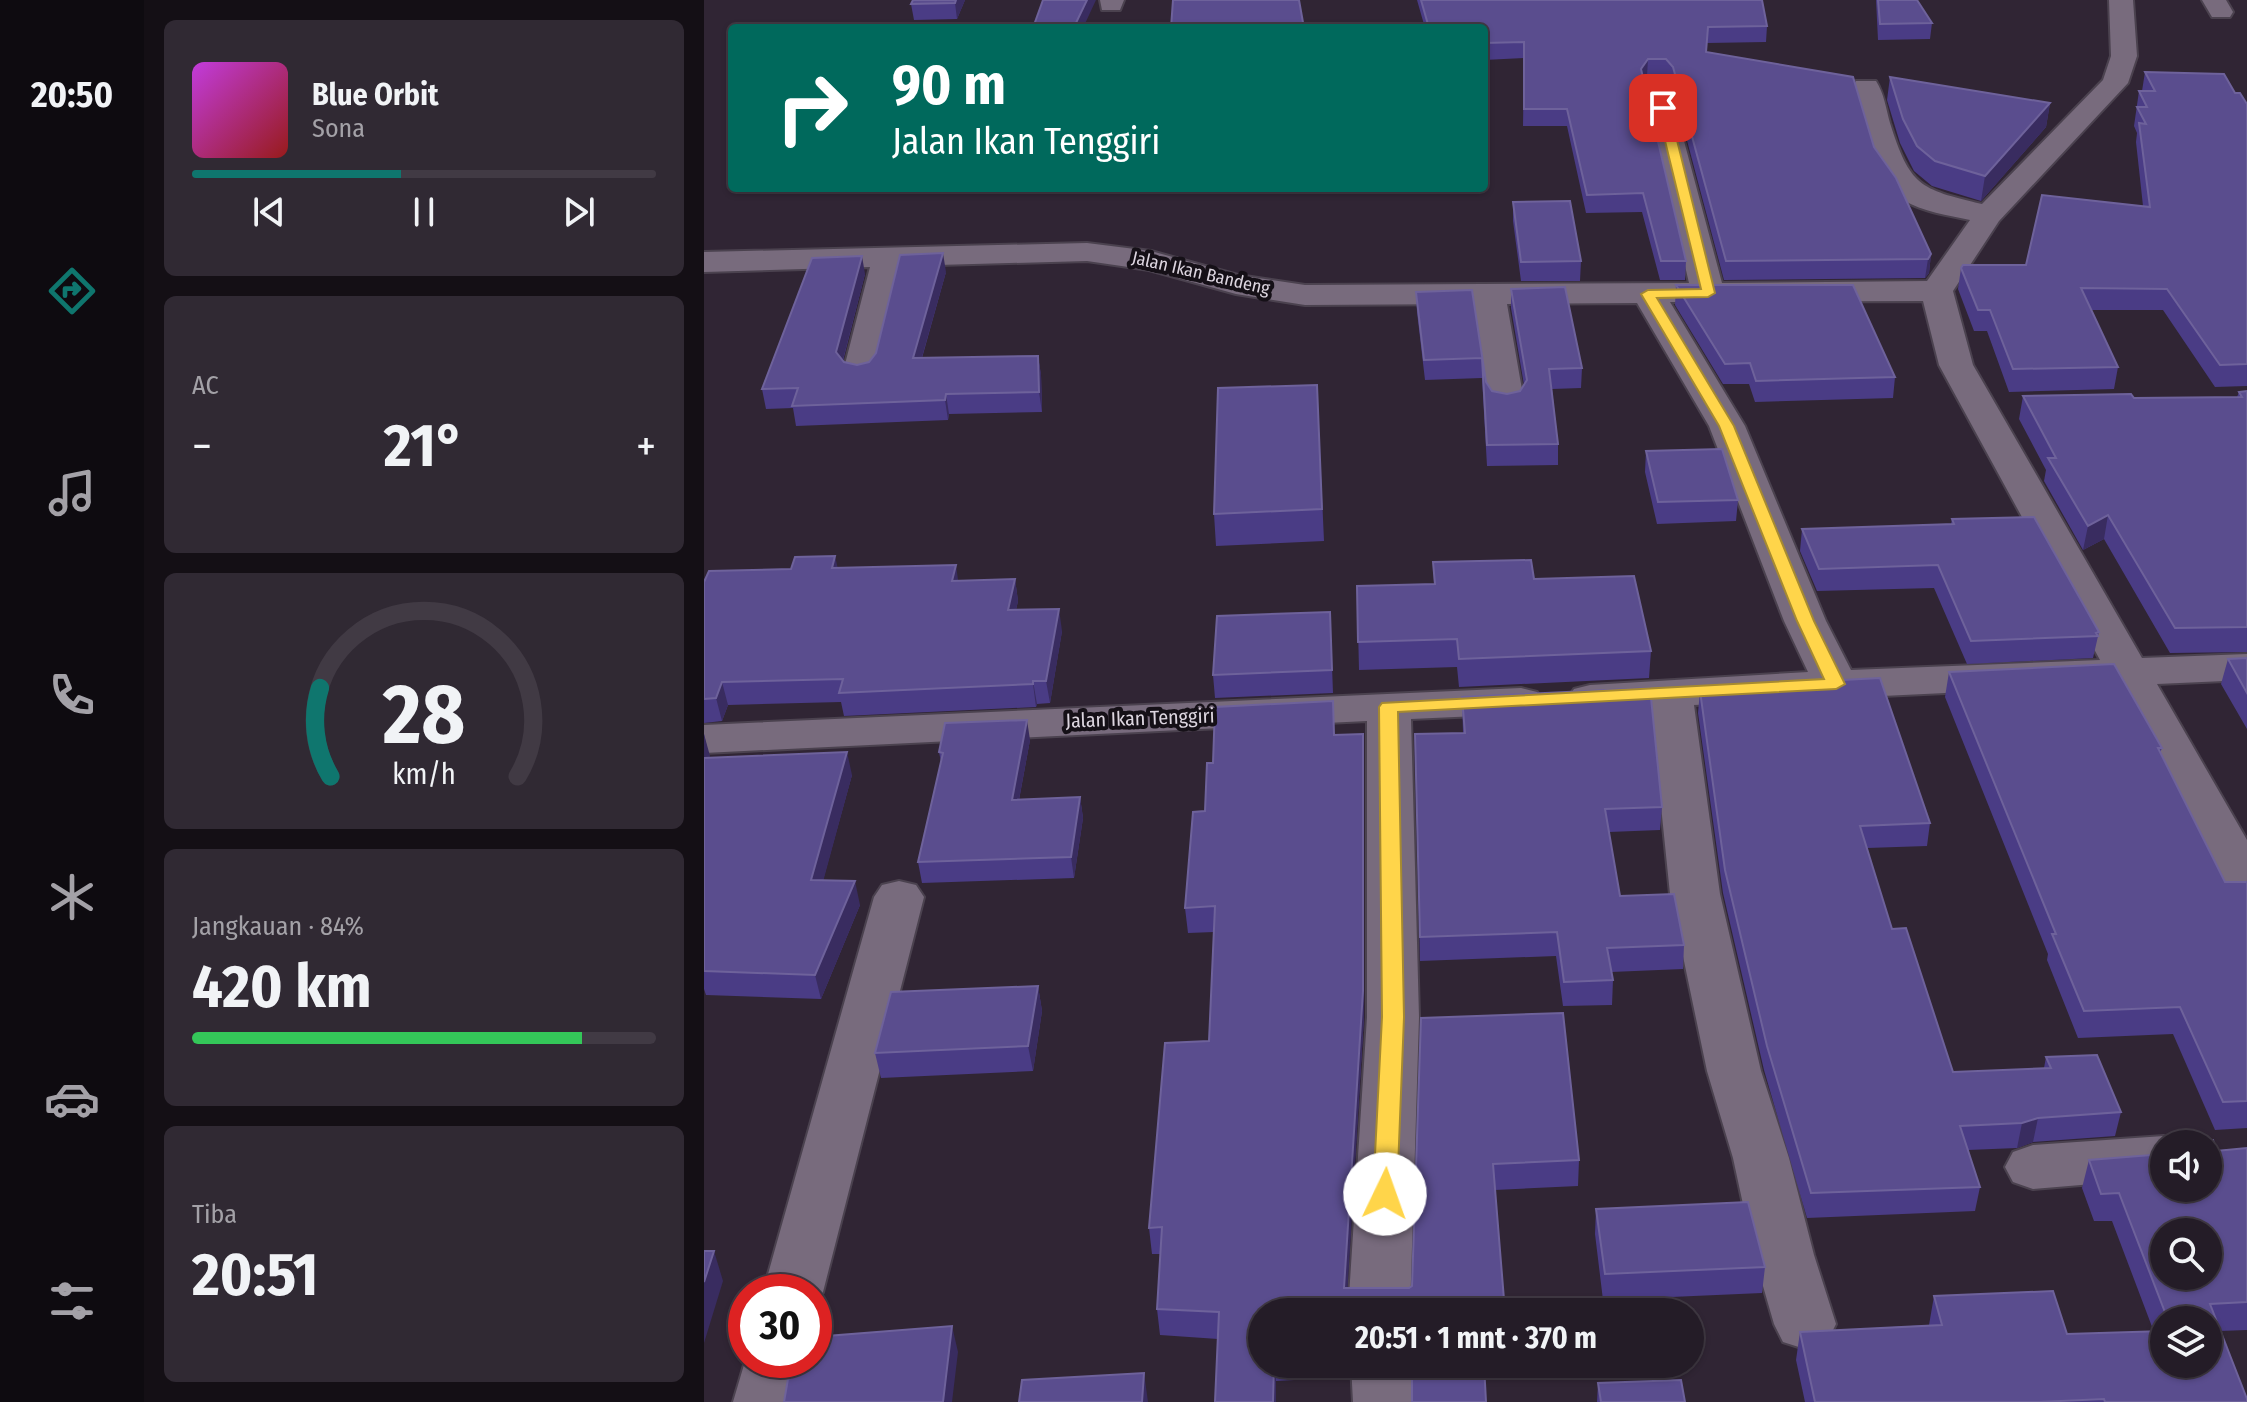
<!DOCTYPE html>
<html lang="id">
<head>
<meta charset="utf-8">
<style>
	:root { --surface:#241c27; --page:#302933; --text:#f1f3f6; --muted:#a3a1a7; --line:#413a44; --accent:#0f766e }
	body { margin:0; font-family:"Fira Sans Condensed",sans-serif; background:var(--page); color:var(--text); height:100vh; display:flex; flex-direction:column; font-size:30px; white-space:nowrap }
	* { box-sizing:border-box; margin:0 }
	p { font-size:26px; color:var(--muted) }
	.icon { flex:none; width:44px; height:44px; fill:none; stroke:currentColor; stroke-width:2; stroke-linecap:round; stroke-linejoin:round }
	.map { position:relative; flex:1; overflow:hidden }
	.side { display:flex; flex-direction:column; gap:20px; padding:20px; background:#140f15; width:560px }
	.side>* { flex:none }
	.top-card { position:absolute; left:24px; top:24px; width:760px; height:168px; border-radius:8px; box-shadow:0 2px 6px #0004,0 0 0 2px var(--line); background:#00695c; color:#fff; overflow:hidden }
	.controls { position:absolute; left:1446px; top:1130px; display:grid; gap:16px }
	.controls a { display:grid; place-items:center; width:72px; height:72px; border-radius:50%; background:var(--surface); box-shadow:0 2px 6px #0004,0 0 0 2px var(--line); font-size:40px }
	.speed { position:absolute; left:24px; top:1274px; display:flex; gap:16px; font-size:40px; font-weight:700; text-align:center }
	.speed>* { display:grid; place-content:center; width:104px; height:104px; border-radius:50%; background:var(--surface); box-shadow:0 2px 6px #0004,0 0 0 2px var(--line); line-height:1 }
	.speed .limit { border:12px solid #d22; background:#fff; color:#111 }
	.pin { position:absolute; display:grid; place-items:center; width:68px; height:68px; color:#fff; margin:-34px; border-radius:16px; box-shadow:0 4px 12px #0006 }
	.me { position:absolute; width:88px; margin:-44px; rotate:3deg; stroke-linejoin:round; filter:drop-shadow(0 0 6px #0008) }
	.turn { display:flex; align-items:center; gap:28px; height:168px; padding:0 32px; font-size:36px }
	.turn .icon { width:104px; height:104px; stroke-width:2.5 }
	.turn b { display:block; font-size:56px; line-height:68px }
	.big { font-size:60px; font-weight:700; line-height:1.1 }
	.side .card { flex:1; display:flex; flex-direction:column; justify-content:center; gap:12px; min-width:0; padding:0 28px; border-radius:12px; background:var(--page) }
	.side .dial { align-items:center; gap:0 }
	.dial svg { height:208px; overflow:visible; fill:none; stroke:var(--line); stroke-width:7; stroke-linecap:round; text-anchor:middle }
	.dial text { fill:var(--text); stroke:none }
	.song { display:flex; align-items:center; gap:24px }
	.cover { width:96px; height:96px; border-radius:12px; background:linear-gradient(135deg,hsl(290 70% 55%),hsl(0 70% 35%)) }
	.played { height:8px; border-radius:4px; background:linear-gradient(90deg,var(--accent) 45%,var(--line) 45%) }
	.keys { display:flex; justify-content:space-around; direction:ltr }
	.heat { display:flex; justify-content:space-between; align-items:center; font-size:44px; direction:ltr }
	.charge { height:12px; border-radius:6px; background:linear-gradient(90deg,#34c759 84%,var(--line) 0) }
	.trip { position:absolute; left:544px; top:1298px; width:456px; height:80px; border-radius:40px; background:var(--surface); box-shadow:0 2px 6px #0004,0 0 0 2px var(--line); font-weight:700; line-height:80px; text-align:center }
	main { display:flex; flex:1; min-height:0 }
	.tabs { display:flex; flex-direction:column; width:144px; justify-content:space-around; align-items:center; background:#0e0b10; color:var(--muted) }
	.tabs .icon { width:56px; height:56px }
	.tabs .on { color:var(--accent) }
	.tabs b { font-size:36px; color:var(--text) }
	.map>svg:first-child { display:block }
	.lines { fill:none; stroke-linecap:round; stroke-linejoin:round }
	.minor-casing { stroke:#4b424f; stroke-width:4 }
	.minor { fill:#786b7d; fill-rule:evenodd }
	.wall { fill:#4a3c85; fill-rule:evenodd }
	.shaded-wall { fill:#392c60 }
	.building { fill:#5a4d8e; stroke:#6e629b; stroke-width:2; fill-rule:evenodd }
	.route { fill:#ffd54a; stroke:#a68a30; stroke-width:2 }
	.labels { text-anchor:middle; stroke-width:8; stroke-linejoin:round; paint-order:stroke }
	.far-street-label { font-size:18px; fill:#dcd5df; stroke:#151017 }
	.street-label { font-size:20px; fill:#dcd5df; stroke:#151017 }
</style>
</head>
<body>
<main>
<nav class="tabs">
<b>20:50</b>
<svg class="icon on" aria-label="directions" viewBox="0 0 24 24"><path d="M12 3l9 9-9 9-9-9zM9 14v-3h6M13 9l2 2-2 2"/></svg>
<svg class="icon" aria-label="music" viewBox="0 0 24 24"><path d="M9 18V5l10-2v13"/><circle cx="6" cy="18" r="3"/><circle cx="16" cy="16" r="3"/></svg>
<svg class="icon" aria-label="phone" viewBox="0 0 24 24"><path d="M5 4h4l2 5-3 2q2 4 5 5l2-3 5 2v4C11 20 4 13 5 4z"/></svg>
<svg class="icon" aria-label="climate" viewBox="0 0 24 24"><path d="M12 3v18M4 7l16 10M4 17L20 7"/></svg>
<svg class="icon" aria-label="car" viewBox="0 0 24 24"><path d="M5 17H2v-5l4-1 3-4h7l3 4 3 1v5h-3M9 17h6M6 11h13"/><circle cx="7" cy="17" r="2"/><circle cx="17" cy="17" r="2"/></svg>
<svg class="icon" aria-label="filters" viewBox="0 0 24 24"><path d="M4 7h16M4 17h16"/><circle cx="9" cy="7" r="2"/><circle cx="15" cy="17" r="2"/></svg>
</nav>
<section class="side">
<div class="card">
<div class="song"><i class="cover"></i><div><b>Blue Orbit</b><p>Sona</p></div></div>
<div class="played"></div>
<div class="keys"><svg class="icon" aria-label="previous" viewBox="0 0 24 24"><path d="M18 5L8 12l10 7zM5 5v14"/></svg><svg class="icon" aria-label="pause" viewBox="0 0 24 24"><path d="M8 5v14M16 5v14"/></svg><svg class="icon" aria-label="next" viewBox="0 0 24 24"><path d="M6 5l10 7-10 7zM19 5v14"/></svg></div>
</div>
<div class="card"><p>AC</p>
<div class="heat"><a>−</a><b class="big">21°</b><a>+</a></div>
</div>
<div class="card dial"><svg viewBox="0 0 100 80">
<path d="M14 69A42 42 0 1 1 86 69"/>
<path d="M14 69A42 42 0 0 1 10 35" stroke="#0f766e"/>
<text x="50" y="56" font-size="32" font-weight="700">28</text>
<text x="50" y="72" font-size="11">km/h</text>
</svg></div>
<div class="card"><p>Jangkauan · 84%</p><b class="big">420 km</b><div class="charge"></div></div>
<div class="card"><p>Tiba</p><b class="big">20:51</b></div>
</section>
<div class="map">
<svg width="1543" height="1402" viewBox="0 0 1543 1402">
	<rect width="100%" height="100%" fill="#302534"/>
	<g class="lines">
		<g class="minor-casing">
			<path id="minor" d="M396,0H420L416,10H398Z
				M1405,0H1429L1433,56L1424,83L1295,221L1249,291L1269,365L1438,658L1543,654V680L1453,684L1543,840V899L1526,894L1518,883L1410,685L990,705L1016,894L1057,1071L1085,1158L1110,1255L1132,1324L1123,1342L1101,1349L1079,1342L1070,1324L1050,1255L1029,1158L1003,1071L966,894L947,708L886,711L870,707L864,698L870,689L886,685L1104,672L1080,621L1005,426L933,303L803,304L820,401L815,409L802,412L789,409L784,401L770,304L601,305L532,294L445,270L383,261L198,266L173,372L168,379L156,382L144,379L139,372L166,267L0,272V252L383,243L447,251L534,275L601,285L985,283L939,85L943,79H961L965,85L1018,283L1223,281L1266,220C1244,215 1219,212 1199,200C1165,179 1159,122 1149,87L1152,81H1172C1180,93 1182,109 1186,123C1206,186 1215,189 1278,204L1399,80L1407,56ZM1219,301L1235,365L1396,660L1147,670L1122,621L1041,426L966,302Z
				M1498,0H1522L1529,12L1526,17H1508Z
				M817,688L833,692L839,701L833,710L817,714L707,719L715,1017L706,1312H644L663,1017V721L0,753V725Z
				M195,881L212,885L220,897L119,1292L110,1309V1292H59L170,897L178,885Z
				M1460,1136L1481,1144H1460V1178L1329,1189L1309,1182L1301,1167L1309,1152L1329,1145Z
				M42,1358L103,1360L93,1402H29Z
				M647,1364H709L713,1402H649Z"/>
		</g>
		<use href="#minor" class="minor"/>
	</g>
	<path class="wall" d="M261,0L253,19L210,20L207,4Z
		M339,0L379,28H331L330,25Z
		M713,0H1058L1063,26L1062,42L1003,43L1002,52L1170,147L1227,254L1225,273L1221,278L1020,280L968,84L961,76H943L940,81L982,261L981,280H956L938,212L882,213L863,126H819L820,58L780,60V28H721Z
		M1172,0H1213L1228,23L1226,39L1174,40Z
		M1441,72L1531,93L1543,104V386L1511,387L1459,310H1387L1414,367L1410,389L1305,392L1283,331H1270L1254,289L1257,268L1322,265L1439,206L1432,142L1433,133L1430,126L1435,91H1438Z
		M1186,77L1346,103L1342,127L1277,201L1228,186L1210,171L1196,143L1183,100Z
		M809,202L877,261L876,281H817L809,221Z
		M242,272L218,358L334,356L337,375L338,412L245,414L244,420L92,426L89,408L62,409L58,389L161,274L139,361L153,365L165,362Z
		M972,285L1191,377L1189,398L1051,402L1045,384H1019L971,305Z
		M807,289L878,368L877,388L848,389L854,444V465L783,466L778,378L721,380L713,312L712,292L768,290L782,382L788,391L803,394L816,391L820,385L807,308Z
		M613,385L620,541L512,546L510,514Z
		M1543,391V652L1466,653L1400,539L1379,550L1340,481L1342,470L1315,419L1319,396L1430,398L1533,397L1535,392Z
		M942,451L1034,500L1032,521L953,524L941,472Z
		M1248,519L1395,632L1389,658L1263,664L1230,588L1113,591L1096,551L1098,529L1247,524Z
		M729,562L830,579L947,651L945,678L755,687L753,667L655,670L653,586L730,584Z
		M134,568L254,581L311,579L314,601L312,610L358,631L346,703L333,704L332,707L140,716L137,702L24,705L18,721L0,723V582Z
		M626,612L629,693L511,698L509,675Z
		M1543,658V729L1517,684L1524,659Z
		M1245,672L1458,748L1456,753L1521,882H1543V1128L1511,1130L1469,1034L1374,1038L1343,960L1344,954L1241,697Z
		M1120,681L1226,823L1223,846L1163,848L1188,929L1249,1072L1340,1068L1342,1057L1417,1112L1411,1136L1329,1142L1313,1148L1264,1150L1276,1187L1271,1211L1103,1218L1060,1070L1019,893L994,713L996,691L1120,687Z
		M758,697L958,807L956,830L905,832L916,896L980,945L979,969L907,972L909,980L908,1005L859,1006L852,956L716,961L711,734L759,733Z
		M0,734L5,757L148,775L119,880L156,905L117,999L2,995L0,989Z
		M659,734L660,1017L643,1288H705L708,1286L717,1018L875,1160L874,1186L791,1190L801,1312H558V1364H644L645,1377L572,1381L514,1339L456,1335L453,1309L456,1254H448L445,1228L505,1041L510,932L484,933L481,908L501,811L509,763L630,735Z
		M326,740L315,800L376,797L379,818L370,878L218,883L214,862L237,762L235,752Z
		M334,986L338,1011L329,1071L177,1078L171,1053Z
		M1543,1148V1330L1516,1331L1543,1402H1101L1092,1360L1096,1332L1225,1325L1230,1296L1363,1334L1450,1332L1408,1221H1390L1378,1188L1385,1160ZM1460,1320H1504L1460,1364Z
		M892,1209L1061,1267L1058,1293L899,1300L891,1234Z
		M711,1364H780L713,1376Z
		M894,1383L981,1402H893Z"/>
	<path class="shaded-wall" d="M252,0H261L253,19L251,3Z
		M383,0H392L379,28H372L371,25Z
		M944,59L943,76L936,86L937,69Z
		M1346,103L1342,127L1277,201L1281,176Z
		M239,253L242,272L212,378L209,358Z
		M1227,254L1225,273L1221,278L1224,259Z
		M158,256L161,274L136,371L132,352Z
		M334,356L337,375L338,412L335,392Z
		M242,394L245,414L244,420L241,400Z
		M1404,515L1400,539L1379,550L1384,526Z
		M131,556L136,578L128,568Z
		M252,565L255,587L248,581Z
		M311,579L314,601L307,632L304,610Z
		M355,609L358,631L346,703L342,681Z
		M329,681L333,704L332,707L329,684Z
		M18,682L24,705L18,721L12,698Z
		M323,720L326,740L311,821L308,800Z
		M0,734L6,756L0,771Z
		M659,734L660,1017L642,1312L640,1288Z
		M143,752L148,775L113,904L107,880Z
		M376,797L379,818L370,878L367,857Z
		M151,881L156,905L117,999L111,975Z
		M334,986L338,1011L329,1071L324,1046Z
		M1334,1118L1329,1142L1313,1148L1318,1123Z
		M10,1251L19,1281L0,1343V1282Z
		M248,1326L254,1352L248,1402H239Z
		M570,1364H571L572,1381V1402H569Z
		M440,1373L444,1402H438Z"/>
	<path class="building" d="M209,0H252L251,3L207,4Z
		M339,0H383L371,25H330Z
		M469,0H595L600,28H467Z
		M717,0H1058L1063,26L1004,27L1002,52L1149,77L1170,147L1192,178L1227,254L1224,259L1022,261L969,67L962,59H944L937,69L982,261H957L939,193L883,195L863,109H820V42L780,43V28H725Z
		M1174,0H1213L1228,23L1176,24Z
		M1441,72L1520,74L1531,93H1536L1543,104V364L1516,365L1463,289L1377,288L1414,367L1309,369L1286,310H1274L1257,268L1259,265H1322L1338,195L1446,207L1435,123L1442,124L1433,107H1443L1435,91H1451Z
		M1186,77L1346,103L1281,176L1231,161L1213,146L1199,119Z
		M866,201L877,261L817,262L809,202Z
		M239,253L209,358L334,356L335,392L242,394L241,400L88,406L94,388L58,389L108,258L158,256L132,352L140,362L153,365L165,362L172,353L196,255Z
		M972,285H1149L1191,377L1052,381L1046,363L1021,364Z
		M861,287L878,368L845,369L854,444L783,445L778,358L720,360L712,292L768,290L782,382L788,391L803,394L816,391L823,380L807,289Z
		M613,385L618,509L510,514L514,388Z
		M1543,391V627L1471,628L1404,515L1384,526L1344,458H1352L1319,396L1427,394L1430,398L1538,397L1535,392Z
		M1018,449L1034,500L954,502L942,451Z
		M1330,517L1395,632L1392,633L1394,636L1267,641L1234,565L1115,569L1098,529L1250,524L1248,519Z
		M131,556L128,568L252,565L248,581L311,579L304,610L355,609L342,681H329V684L135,693L139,679L18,682L12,698L0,699V582L5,571L87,569L91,557Z
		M827,560L830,579L930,576L947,651L755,659L753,639L654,642L653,586L731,584L729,562Z
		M626,612L628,670L509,675L513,616Z
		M1543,658V693L1524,659Z
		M1410,664L1458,748H1454L1521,882H1543V1101L1519,1102L1476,1007L1380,1011L1348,934H1352L1245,672Z
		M1176,678L1226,823L1156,826L1188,929L1202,928L1249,1072L1347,1068L1342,1057L1393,1055L1417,1112L1334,1118L1318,1123L1256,1126L1276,1187L1107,1193L1063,1046L1021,870L996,691L1122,687L1120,681Z
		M946,688L958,807L901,809L916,896L970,894L980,945L903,948L909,980L860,982L853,932L716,937L711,734L761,733L758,697Z
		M629,701L630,735L659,734V991L640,1288H705L708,1286L717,1018L859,1013L875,1160L789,1164L801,1312H558V1364H570L569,1402H511L515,1312L453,1309L458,1227L445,1228L461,1043L505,1041L511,906L481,908L489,812L501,811L503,763H509L511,707Z
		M323,720L308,800L376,797L367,857L214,862L239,753L235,752L241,723Z
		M143,752L107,880L151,881L111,975L0,971V758Z
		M334,986L324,1046L171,1053L187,992Z
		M1509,1140L1512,1151L1543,1148V1302L1506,1304L1543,1399V1402H1401L1400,1399L1335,1402H1111L1096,1332L1238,1325L1230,1296L1349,1291L1363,1334L1460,1331V1364H1504V1320H1464L1415,1193L1397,1194L1385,1160L1460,1154V1188H1504V1144H1470L1471,1142ZM1460,1232H1504V1276H1460Z
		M1044,1202L1061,1267L901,1274L892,1209Z
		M0,1251H10L0,1282Z
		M248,1326L239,1402H80L84,1379L88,1377L93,1360H110V1337Z
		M714,1364H780L782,1402H708V1378L715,1375Z
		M440,1373L438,1402H315L318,1380Z
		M977,1380L981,1402H897L894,1383Z"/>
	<path class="route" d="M959,105L965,108L1011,293L1004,297L953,298L1030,426L1110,621L1141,684L1132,689L694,712L700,1017L693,1194L689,1200L681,1203L672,1200L669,1194L678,1017L675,707L678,703L1120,679L1093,621L1015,426L937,294L944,290L997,289L953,108Z"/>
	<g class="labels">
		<g class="far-street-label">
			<text transform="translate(497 273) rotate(13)" y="6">Jalan Ikan Bandeng</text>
		</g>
		<g class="street-label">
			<text transform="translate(436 718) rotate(-2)" y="7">Jalan Ikan Tenggiri</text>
		</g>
	</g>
</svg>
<div class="controls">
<a><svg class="icon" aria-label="sound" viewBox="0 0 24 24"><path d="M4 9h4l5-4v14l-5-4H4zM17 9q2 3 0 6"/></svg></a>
<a><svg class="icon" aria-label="search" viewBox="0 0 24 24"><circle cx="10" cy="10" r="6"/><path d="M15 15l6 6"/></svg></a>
<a><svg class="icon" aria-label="layers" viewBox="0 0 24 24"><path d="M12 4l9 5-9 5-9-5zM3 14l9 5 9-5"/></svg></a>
</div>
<div class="speed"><div class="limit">30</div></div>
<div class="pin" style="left:959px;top:108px;background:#d93025"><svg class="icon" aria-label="arrive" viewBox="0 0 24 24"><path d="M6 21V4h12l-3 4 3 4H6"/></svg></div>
<svg class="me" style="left:681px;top:1194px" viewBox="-20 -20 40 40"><circle r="19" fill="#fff"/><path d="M0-13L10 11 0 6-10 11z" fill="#ffd54a"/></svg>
<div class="trip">20:51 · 1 mnt · 370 m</div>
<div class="top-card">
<div class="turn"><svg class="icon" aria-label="right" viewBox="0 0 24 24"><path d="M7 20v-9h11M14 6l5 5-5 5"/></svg><div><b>90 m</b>Jalan Ikan Tenggiri</div></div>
</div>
</div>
</main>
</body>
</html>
